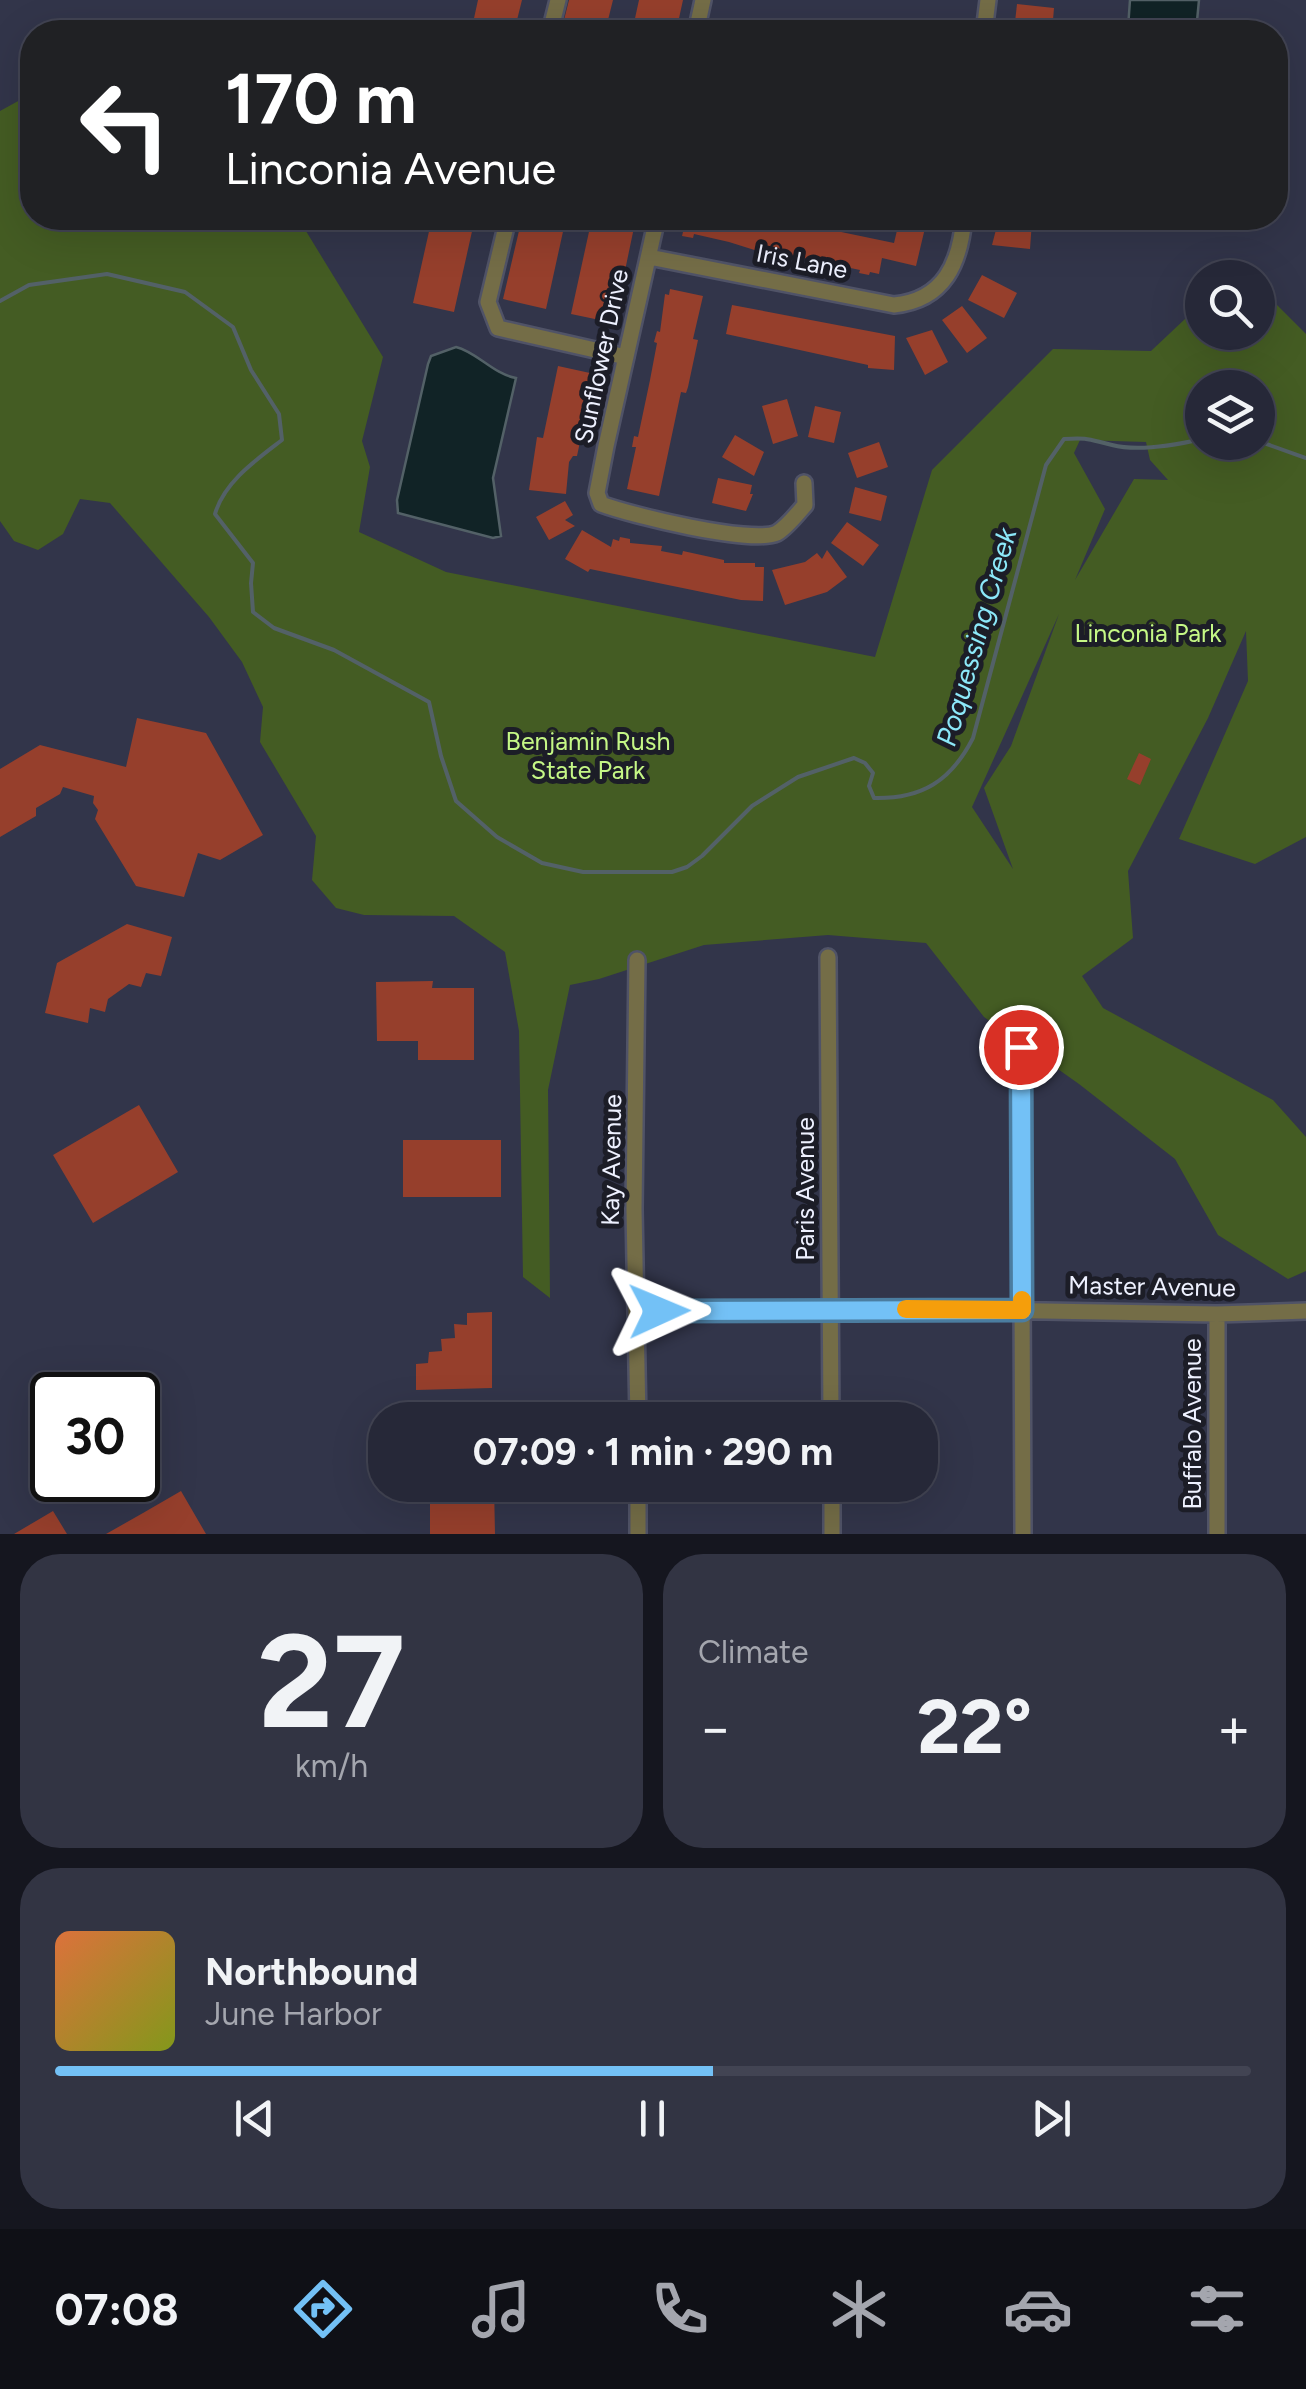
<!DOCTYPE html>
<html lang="en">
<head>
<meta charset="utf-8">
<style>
	:root { --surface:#262838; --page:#323443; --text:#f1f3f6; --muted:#a4a6ae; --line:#424453; --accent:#73c1f6 }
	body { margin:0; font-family:Figtree,sans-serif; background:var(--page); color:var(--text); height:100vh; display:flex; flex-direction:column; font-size:38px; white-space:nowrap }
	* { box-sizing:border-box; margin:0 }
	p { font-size:32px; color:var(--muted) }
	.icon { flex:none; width:55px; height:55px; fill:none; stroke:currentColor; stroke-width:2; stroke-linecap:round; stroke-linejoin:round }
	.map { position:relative; height:1534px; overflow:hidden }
	.details { display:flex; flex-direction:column; gap:20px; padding:20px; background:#15161f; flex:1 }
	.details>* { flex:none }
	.hud { position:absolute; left:20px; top:20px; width:1268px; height:210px; border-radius:40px; box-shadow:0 10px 40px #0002,0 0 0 2px var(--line); background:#202124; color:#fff; overflow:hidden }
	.tools { position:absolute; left:1185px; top:260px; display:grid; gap:20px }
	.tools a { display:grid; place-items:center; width:90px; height:90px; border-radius:50%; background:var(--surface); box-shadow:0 10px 40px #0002,0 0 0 2px var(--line); font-size:50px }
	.speed { position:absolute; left:30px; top:1372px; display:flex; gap:20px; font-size:50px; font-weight:700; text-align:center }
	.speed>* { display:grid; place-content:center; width:130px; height:130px; border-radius:50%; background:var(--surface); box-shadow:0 10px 40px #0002,0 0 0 2px var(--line); line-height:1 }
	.speed .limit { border:5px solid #111; border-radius:15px; background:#fff; color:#111 }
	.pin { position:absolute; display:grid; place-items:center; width:85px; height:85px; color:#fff; margin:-42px; border:5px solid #fff; border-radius:50%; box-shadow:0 2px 10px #0007 }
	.me { position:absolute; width:110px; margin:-55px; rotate:89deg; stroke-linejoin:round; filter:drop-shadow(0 0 8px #0008) }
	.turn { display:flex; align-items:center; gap:35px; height:210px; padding:0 40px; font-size:45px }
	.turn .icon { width:130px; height:130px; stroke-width:2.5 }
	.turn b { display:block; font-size:70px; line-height:85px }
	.big { font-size:75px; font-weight:700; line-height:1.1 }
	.details .tile { flex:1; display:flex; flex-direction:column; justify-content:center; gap:15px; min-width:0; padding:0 35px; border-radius:40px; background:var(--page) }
	.details .dial { align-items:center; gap:0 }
	.dial b { font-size:130px; line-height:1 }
	.song { display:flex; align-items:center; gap:30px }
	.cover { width:120px; height:120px; border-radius:15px; background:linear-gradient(135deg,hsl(20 70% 55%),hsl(70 70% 35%)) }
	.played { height:10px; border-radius:5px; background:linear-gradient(90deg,var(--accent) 55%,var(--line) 55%) }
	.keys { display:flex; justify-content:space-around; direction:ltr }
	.heat { display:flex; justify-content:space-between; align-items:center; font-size:55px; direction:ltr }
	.details .tiles { flex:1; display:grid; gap:20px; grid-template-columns:1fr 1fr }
	.tile:last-child { grid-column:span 2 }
	.trip { position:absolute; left:368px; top:1402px; width:570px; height:100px; border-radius:40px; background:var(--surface); box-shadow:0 10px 40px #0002,0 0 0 2px var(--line); font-weight:700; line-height:100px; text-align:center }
	.tab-bar { display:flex; height:160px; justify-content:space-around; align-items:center; background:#0f1016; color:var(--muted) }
	.tab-bar .icon { width:70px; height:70px }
	.tab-bar .on { color:var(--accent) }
	.tab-bar b { font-size:45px; color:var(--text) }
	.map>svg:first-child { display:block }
	.green { fill:#445c23; fill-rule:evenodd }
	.water { fill:#112326; stroke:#536167; stroke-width:2.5 }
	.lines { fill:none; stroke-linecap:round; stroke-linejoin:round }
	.stream { stroke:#536167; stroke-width:4 }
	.building { fill:#963f2c }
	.minor-casing { stroke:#505367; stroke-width:20 }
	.minor { stroke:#746d47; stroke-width:15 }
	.route-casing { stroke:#4b7da0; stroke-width:25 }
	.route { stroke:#73c1f6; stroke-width:18 }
	.slow { stroke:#f59e0b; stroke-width:18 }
	.labels { text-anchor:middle; stroke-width:10; stroke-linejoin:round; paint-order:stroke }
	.street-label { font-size:25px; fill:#eef1ff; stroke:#1c1d27 }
	.park-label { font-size:25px; fill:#c5f786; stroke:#1c1d27 }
	.water-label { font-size:28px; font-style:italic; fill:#8ce8f9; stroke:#1c1d27 }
</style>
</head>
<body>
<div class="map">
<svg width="1306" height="1534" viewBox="0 0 1306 1534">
	<rect width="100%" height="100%" fill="#32354a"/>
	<path class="green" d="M20,100L32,103V218H298L383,357L362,441L370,467L359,532L446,572L875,657L932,470L1053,349L1151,351L1202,303V332H1258V302L1277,305L1306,334V837L1255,864L1179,839L1248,681L1246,631L1208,718L1128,871L1133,938L1082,976L1103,1008L1273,1100L1306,1137V1271L1288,1279L1218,1235L1175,1159L1079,1084L984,1017L926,943L828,935L704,945L599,979L570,985L548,1090L550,1298L523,1277L519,1031L505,952L454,916L364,915L336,908L312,880L316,836L260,742L263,707L242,662L209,617L110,503L80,499L63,534L38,550L14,541L0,521V111ZM1202,388H1258V442H1202ZM1080,440L1146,442L1150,460L1168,480L1134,479L1075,580L1105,509L1074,453ZM1059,614L1011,746L984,788L1013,869L972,807Z"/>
	<path class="water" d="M1130,0H1199L1197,21L1188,32H1134L1128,28Z
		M456,347C477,352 493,374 516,378L493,478L501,536L493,538L398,513L397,500L428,364L431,356Z"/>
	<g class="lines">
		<path class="stream" d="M0,301L29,285L107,274L185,292L233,327L251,370L279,414L282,440C256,460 224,482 215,514L253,563L251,583L253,612L274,628L334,650L429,702L441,756L456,801L497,837L542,863L583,872H672L687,867L702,856L752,806L798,777L854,758L865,763L873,773L869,786L874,798C922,799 951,781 973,738L1046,465L1064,439C1089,437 1090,440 1112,445C1139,452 1176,445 1202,439
			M1258,441L1306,458"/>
	</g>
	<path class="building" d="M478,0H522L514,32H471Z
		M569,0H613L605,32H561Z
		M639,0H683L676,32H632Z
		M1017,4L1054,8L1052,32L1014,31Z
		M432,218H475L454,312L413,303Z
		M522,218H566L546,309L503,299Z
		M592,218H636L614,323L571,314Z
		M680,218H774L894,243L899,222L925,228L916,266L882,258L879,274L870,272L869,275L859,273L860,270L765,250L764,253L729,242L694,234L693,238L682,236L683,232L677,230Z
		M999,218L1032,221L1030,249L992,245Z
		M982,275L1017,293L1004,318L968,300Z
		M670,289L703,296L693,339L698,340L688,387L686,393L681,392L659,496L627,489L636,447H632L634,436L638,437L650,380L657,343L654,342L657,331L660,332L665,294L669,295Z
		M732,305L895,336L894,370L868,368V365L726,334Z
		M962,306L987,338L967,353L942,320Z
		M932,330L948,362L925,375L906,338Z
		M558,366L590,373L589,380L593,381L591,391H587L582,417L585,418L577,456H573L569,462L566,494L529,490L537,437L543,438Z
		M787,399L798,436L773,444L762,406Z
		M815,406L841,412L834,443L808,437Z
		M735,435L764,452L754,476L722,457Z
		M879,442L888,467L857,478L848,453Z
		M718,478L752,485L750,494H753L746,511L712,503Z
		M855,487L887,496L881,521L849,513Z
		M565,501L573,515L565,520L575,526L549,540L536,517Z
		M847,522L879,545L863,566L831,543Z
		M582,530L611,547L613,539L619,541L620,537L630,539V543L662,546L661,551L682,555L683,551L724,560V563H755V567H764L763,601L741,600L590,569L588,572L565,559Z
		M827,550L847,577L827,592L785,605L772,570L805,562L817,553L822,559Z
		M137,718L206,733L263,835L220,860L198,853L184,897L136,886L95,819L98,810L93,803L94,796L63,787L60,794L36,808V816L0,837V769L40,745L126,767Z
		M1139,753L1151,759L1140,785L1127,779Z
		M127,924L172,937L161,976L146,973L141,987L129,984L108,999L105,1012L90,1008L88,1023L45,1013L57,963Z
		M433,981L432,988H474V1060H418V1041H377L376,982Z
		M139,1105L178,1172L93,1223L53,1155Z
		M403,1140H501V1197H403Z
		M492,1312V1388L416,1390V1364L428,1363L429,1352L442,1351L441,1339L455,1338L454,1324L467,1325V1313Z
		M430,1485H445V1496H469V1485H494L495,1534H430Z
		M181,1491L206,1534H106L143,1513Z
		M53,1511L67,1534H14Z"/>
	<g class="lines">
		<g class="minor-casing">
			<path id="minor" d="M550,32L558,0
				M696,32L703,0
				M984,32L988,0
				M508,218L488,302L498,328L626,357
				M657,218L606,446L597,493L601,504C630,515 752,545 777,533C787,527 797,514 805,505L804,483
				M649,257L894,305C945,300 960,262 964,218
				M828,957L831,1420
				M637,960L634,1209L638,1420
				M1021,1047L1023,1534
				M637,1311L930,1309L1217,1314L1306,1311
				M638,1485V1534
				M832,1485V1534
				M1217,1534V1314"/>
		</g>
		<use href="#minor" class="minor"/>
	</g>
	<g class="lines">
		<g class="route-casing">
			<path id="route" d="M659,1311L1022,1310L1021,1047"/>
		</g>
		<use href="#route" class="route"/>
		<path class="slow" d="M906,1309L1022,1310V1300"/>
	</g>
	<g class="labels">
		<g class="street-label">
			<text transform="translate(802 261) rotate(11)" y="9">Iris Lane</text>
			<text transform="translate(601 356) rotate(-78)" y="9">Sunflower Drive</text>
			<text transform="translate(611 1160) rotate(-89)" y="9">Kay Avenue</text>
			<text transform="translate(805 1189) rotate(-90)" y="9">Paris Avenue</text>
			<text transform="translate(1152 1286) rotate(1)" y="9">Master Avenue</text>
			<text transform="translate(1192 1424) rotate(-90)" y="9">Buffalo Avenue</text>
		</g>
		<g class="park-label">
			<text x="1148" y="642">Linconia Park</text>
			<text x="588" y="750">Benjamin Rush<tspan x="588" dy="29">State Park</tspan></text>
		</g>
		<g class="water-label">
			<text transform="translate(976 637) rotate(-74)" y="10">Poquessing Creek</text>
		</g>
	</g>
</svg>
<div class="tools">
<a><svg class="icon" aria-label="search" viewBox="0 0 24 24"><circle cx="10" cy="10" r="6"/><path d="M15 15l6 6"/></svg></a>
<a><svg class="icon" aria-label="layers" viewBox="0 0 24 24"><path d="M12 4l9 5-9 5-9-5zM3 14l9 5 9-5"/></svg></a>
</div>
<div class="speed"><div class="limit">30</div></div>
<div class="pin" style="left:1021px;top:1047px;background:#d93025"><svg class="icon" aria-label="arrive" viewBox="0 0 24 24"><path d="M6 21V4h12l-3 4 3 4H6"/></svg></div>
<svg class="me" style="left:659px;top:1311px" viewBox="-20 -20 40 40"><path d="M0-17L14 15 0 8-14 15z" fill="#73c1f6" stroke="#fff" stroke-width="4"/></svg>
<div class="trip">07:09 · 1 min · 290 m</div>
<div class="hud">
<div class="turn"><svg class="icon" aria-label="left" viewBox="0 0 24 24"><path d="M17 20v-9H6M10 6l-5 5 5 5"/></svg><div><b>170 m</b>Linconia Avenue</div></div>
</div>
</div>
<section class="details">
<div class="tiles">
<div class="tile dial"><b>27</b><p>km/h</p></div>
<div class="tile"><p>Climate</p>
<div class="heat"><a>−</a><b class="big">22°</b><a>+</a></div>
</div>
<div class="tile">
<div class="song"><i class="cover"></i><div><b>Northbound</b><p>June Harbor</p></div></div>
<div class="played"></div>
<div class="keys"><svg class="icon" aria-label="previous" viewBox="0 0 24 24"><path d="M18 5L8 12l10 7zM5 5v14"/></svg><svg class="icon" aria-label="pause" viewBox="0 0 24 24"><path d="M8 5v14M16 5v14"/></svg><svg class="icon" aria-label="next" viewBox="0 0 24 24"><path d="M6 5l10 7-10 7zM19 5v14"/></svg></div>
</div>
</div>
</section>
<nav class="tab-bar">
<b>07:08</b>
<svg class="icon on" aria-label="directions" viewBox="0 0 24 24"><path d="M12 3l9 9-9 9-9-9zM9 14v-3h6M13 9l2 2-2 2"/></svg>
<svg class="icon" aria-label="music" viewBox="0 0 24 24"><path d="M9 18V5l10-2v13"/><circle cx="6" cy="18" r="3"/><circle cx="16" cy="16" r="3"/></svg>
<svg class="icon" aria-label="phone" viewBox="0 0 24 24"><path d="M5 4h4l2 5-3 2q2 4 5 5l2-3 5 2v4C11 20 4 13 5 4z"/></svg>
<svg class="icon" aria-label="climate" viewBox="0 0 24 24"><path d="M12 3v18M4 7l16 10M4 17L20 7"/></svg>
<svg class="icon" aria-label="car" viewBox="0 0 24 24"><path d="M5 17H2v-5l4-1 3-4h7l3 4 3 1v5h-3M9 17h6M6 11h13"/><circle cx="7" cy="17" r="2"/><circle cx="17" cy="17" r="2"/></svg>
<svg class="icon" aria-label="filters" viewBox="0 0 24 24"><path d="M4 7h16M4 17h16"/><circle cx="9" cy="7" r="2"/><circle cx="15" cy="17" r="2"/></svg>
</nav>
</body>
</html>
